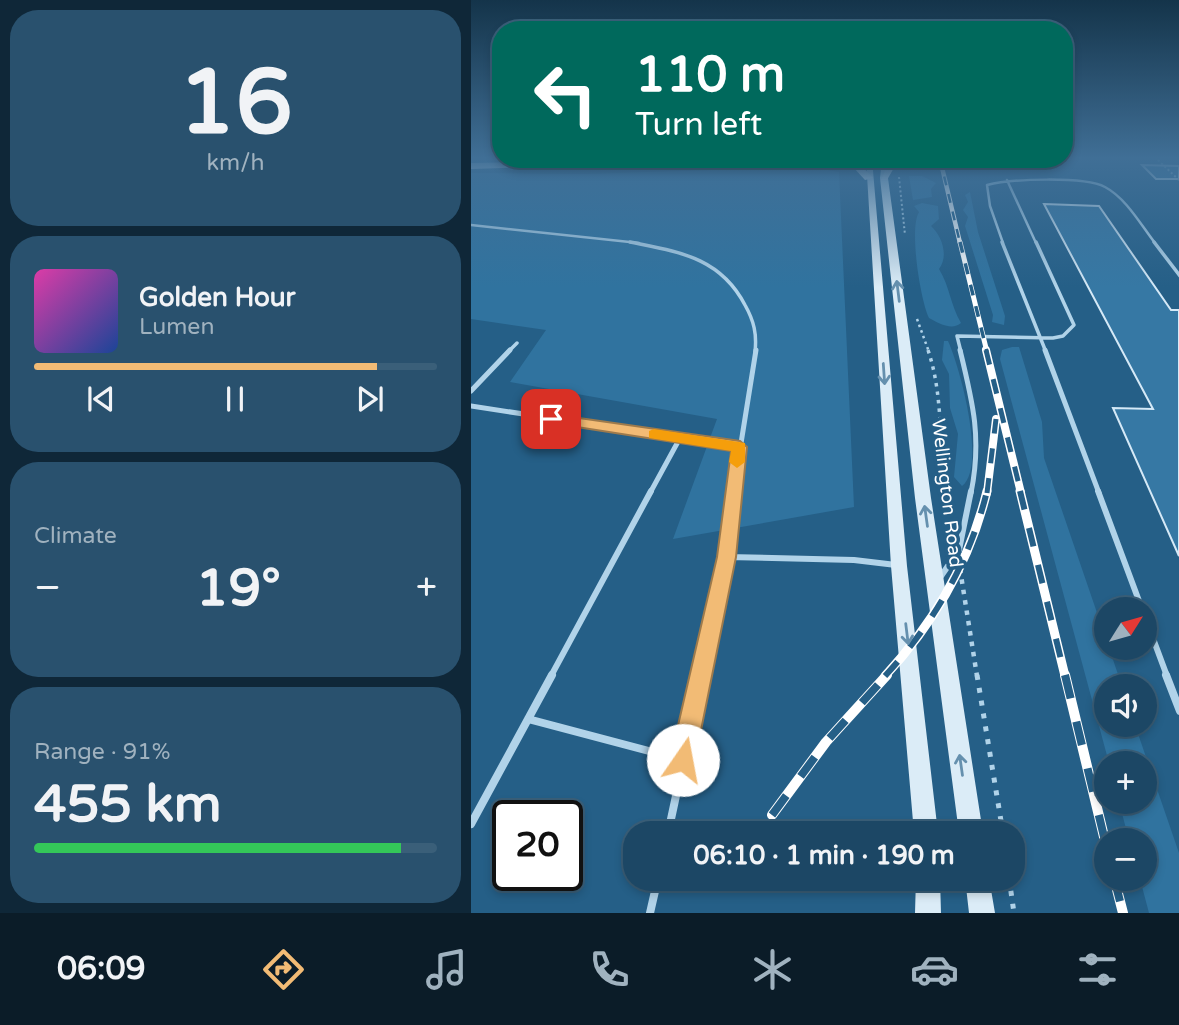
<!DOCTYPE html>
<html lang="en">
<head>
<meta charset="utf-8">
<style>
	:root { --surface:#1c4765; --page:#29516e; --text:#f1f3f6; --muted:#a0b2bf; --line:#3a5f79; --accent:#f2bb75 }
	body { margin:0; font-family:"Varela Round",sans-serif; background:var(--page); color:var(--text); height:100vh; display:flex; flex-direction:column; font-size:26px; white-space:nowrap }
	* { box-sizing:border-box; margin:0 }
	p { font-size:23px; color:var(--muted) }
	.icon { flex:none; width:38px; height:38px; fill:none; stroke:currentColor; stroke-width:2; stroke-linecap:round; stroke-linejoin:round }
	.map { position:relative; flex:1; overflow:hidden }
	.drawer { display:flex; flex-direction:column; gap:10px; padding:10px; background:#0f2738; width:471px }
	.drawer>* { flex:none }
	.banner { position:absolute; left:21px; top:21px; width:581px; height:147px; border-radius:28px; box-shadow:0 4px 10px #0003,0 0 0 2px var(--line); background:#00695c; color:#fff; overflow:hidden }
	.needle { width:46px; rotate:53deg }
	.controls { position:absolute; left:623px; top:597px; display:grid; gap:14px }
	.controls a { display:grid; place-items:center; width:63px; height:63px; border-radius:50%; background:var(--surface); box-shadow:0 4px 10px #0003,0 0 0 2px var(--line); font-size:35px }
	.speed { position:absolute; left:21px; top:800px; display:flex; gap:14px; font-size:35px; font-weight:700; text-align:center }
	.speed>* { display:grid; place-content:center; width:91px; height:91px; border-radius:50%; background:var(--surface); box-shadow:0 4px 10px #0003,0 0 0 2px var(--line); line-height:1 }
	.speed .limit { border:4px solid #111; border-radius:10px; background:#fff; color:#111 }
	.pin { position:absolute; display:grid; place-items:center; width:60px; height:60px; color:#fff; margin:-30px; border-radius:14px; box-shadow:0 4px 10px #0006 }
	.me { position:absolute; width:77px; margin:-38px; rotate:12deg; stroke-linejoin:round; filter:drop-shadow(0 0 5px #0008) }
	.turn { display:flex; align-items:center; gap:24px; height:147px; padding:0 28px; font-size:32px }
	.turn .icon { width:91px; height:91px; stroke-width:2.5 }
	.turn b { display:block; font-size:49px; line-height:60px }
	.big { font-size:52px; font-weight:700; line-height:1.1 }
	.drawer .tile { flex:1; display:flex; flex-direction:column; justify-content:center; gap:10px; min-width:0; padding:0 24px; border-radius:28px; background:var(--page) }
	.drawer .dial { align-items:center; gap:0 }
	.dial b { font-size:91px; line-height:1 }
	.song { display:flex; align-items:center; gap:21px }
	.cover { width:84px; height:84px; border-radius:10px; background:linear-gradient(135deg,hsl(320 70% 55%),hsl(220 70% 35%)) }
	.played { height:7px; border-radius:4px; background:linear-gradient(90deg,var(--accent) 85%,var(--line) 85%) }
	.keys { display:flex; justify-content:space-around; direction:ltr }
	.heat { display:flex; justify-content:space-between; align-items:center; font-size:38px; direction:ltr }
	.charge { height:10px; border-radius:5px; background:linear-gradient(90deg,#34c759 91%,var(--line) 0) }
	.trip { position:absolute; left:152px; top:821px; width:402px; height:70px; border-radius:28px; background:var(--surface); box-shadow:0 4px 10px #0003,0 0 0 2px var(--line); font-weight:700; line-height:70px; text-align:center }
	.tabs { display:flex; height:112px; justify-content:space-around; align-items:center; background:#0b1c28; color:var(--muted) }
	.tabs .icon { width:49px; height:49px }
	.tabs .selected { color:var(--accent) }
	.tabs b { font-size:32px; color:var(--text) }
	main { display:flex; flex:1; min-height:0 }
	.map>svg:first-child { display:block }
	.green { fill:#30739f }
	.building { fill:#3678a4; stroke:#d5e9f7; stroke-width:2 }
	.lines { fill:none; stroke-linecap:round; stroke-linejoin:round }
	.path-far4 { stroke:#b1d3e9; stroke-width:2; stroke-dasharray:2 2.5; stroke-linecap:butt }
	.path-far3 { stroke:#b1d3e9; stroke-width:2.5; stroke-dasharray:2.5 3.5; stroke-linecap:butt }
	.path-far2 { stroke:#b1d3e9; stroke-width:3.5; stroke-dasharray:3.5 5; stroke-linecap:butt }
	.path-far1 { stroke:#b1d3e9; stroke-width:4.5; stroke-dasharray:4.5 6; stroke-linecap:butt }
	.path { stroke:#b1d3e9; stroke-width:5; stroke-dasharray:5 8; stroke-linecap:butt }
	.lane-far4 { stroke:#b1d3e9; stroke-width:2.5 }
	.lane-far3 { stroke:#b1d3e9; stroke-width:3.5 }
	.lane-far2 { stroke:#b1d3e9; stroke-width:5 }
	.lane-far1 { stroke:#b1d3e9; stroke-width:6 }
	.lane { stroke:#b1d3e9; stroke-width:8 }
	.secondary { fill:#dbecf7; fill-rule:evenodd }
	.primary { fill:#f4f9fe; fill-rule:evenodd }
	.rail-far4-casing { stroke:#fff; stroke-width:4.5 }
	.rail-far3-casing { stroke:#fff; stroke-width:5 }
	.rail-far2-casing { stroke:#fff; stroke-width:8 }
	.rail-far1-casing { stroke:#fff; stroke-width:9 }
	.rail-casing { stroke:#fff; stroke-width:10 }
	.rail-far4 { stroke:#255f87; stroke-width:2.5; stroke-dasharray:9; stroke-linecap:butt }
	.rail-far3 { stroke:#255f87; stroke-width:3.5; stroke-dasharray:11; stroke-linecap:butt }
	.rail-far2 { stroke:#255f87; stroke-width:5; stroke-dasharray:15; stroke-linecap:butt }
	.rail-far1 { stroke:#255f87; stroke-width:6; stroke-dasharray:19; stroke-linecap:butt }
	.rail { stroke:#255f87; stroke-width:8; stroke-dasharray:24; stroke-linecap:butt }
	.oneway { stroke:#6590ae }
	.route { fill:#f2bb75; stroke:#9d7a4c; stroke-width:2 }
	.slow { fill:#f59e0b }
	.labels { text-anchor:middle; stroke-width:7; stroke-linejoin:round; paint-order:stroke }
	.street-label { font-size:19px; fill:#fff; stroke:#255f87 }
</style>
</head>
<body>
<main>
<section class="drawer">
<div class="tile dial"><b>16</b><p>km/h</p></div>
<div class="tile">
<div class="song"><i class="cover"></i><div><b>Golden Hour</b><p>Lumen</p></div></div>
<div class="played"></div>
<div class="keys"><svg class="icon" aria-label="previous" viewBox="0 0 24 24"><path d="M18 5L8 12l10 7zM5 5v14"/></svg><svg class="icon" aria-label="pause" viewBox="0 0 24 24"><path d="M8 5v14M16 5v14"/></svg><svg class="icon" aria-label="next" viewBox="0 0 24 24"><path d="M6 5l10 7-10 7zM19 5v14"/></svg></div>
</div>
<div class="tile"><p>Climate</p>
<div class="heat"><a>−</a><b class="big">19°</b><a>+</a></div>
</div>
<div class="tile"><p>Range · 91%</p><b class="big">455 km</b><div class="charge"></div></div>
</section>
<div class="map">
<svg width="709" height="913" viewBox="0 0 709 913">
	<rect width="100%" height="100%" fill="#255f87"/>
	<path class="green" d="M339,167L368,172L383,507L202,539L246,419L39,382L75,330L0,319V173L113,174Z
		M438,176H451L465,183L460,189L461,197L442,200Z
		M499,192L507,232L534,316L533,325L521,322L522,315L494,226L497,217L492,210L497,202L494,195Z
		M451,203L467,206L468,219L460,226C471,236 478,256 468,269C479,287 479,304 490,323C481,331 467,323 458,318C449,299 438,228 448,212L443,206Z
		M473,341H477C489,367 516,467 491,486L483,477L487,434L479,408L478,374L471,360Z
		M541,347H548L571,422L573,458L635,639V648H638L651,686H635V724L664,725L708,853V913H678L669,879L674,878V840H658L648,802H674V763H638L529,359L531,350Z"/>
	<path class="building" d="M671,165L708,166V179H685Z
		M573,204L628,206L700,310H708V556L642,408L682,409Z"/>
	<g class="lines">
		<path class="path-far4" d="M687,160L709,181
			M428,177L434,235"/>
		<path class="path-far3" d="M446,319L458,352"/>
		<path class="path-far2" d="M457,350C473,397 467,446 476,493"/>
		<path class="path-far1" d="M475,491L481,524
			M489,569L506,676"/>
		<path class="path" d="M506,675L532,833
			M538,878L543,913"/>
		<path class="lane-far4" d="M536,180L565,243
			M0,225L168,243
			M532,243L519,206L516,185C539,179 613,176 634,187C655,198 670,225 684,243"/>
		<path class="lane-far3" d="M159,242C208,252 249,257 274,305C283,321 286,334 284,352
			M531,242L575,352
			M683,242L709,276
			M37,352L46,343
			M490,352L486,336L582,338L592,336L603,325L565,242"/>
		<path class="lane-far2" d="M489,350C502,403 511,439 500,493
			M574,350L628,493
			M0,391L39,350
			M0,406L269,447
			M179,493L209,438
			M262,493L285,350"/>
		<path class="lane-far1" d="M627,491L671,609
			M256,557L383,560L425,565
			M468,579L488,550L500,491
			M674,617L696,676
			M80,676L180,491
			M230,676L256,557L262,491"/>
		<path class="lane" d="M695,675L709,711
			M57,719L212,760
			M0,824L81,675
			M197,833L231,675
			M179,913L187,878"/>
		<path class="secondary" d="M395,159H401L436,566L467,833H443L420,566Z
			M411,159H417V178L460,498L512,833H488L444,498L409,178Z
			M445,878H469L470,913H444Z
			M494,878H518L524,913H498Z"/>
		<path class="primary" d="M193,159H327L0,169V163Z
			M343,159L388,163L402,178L394,180L382,167Z
			M424,159H435L424,166L416,180H410L417,164Z"/>
		<g class="rail-far4-casing">
			<path id="rail-far4" d="M469,159L489,243"/>
		</g>
		<g class="rail-far3-casing">
			<path id="rail-far3" d="M489,242L516,352"/>
		</g>
		<g class="rail-far2-casing">
			<path id="rail-far2" d="M515,350L550,493
				M516,493L525,419"/>
		</g>
		<g class="rail-far1-casing">
			<path id="rail-far1" d="M549,491L594,676
				M414,676C463,623 499,561 516,491"/>
		</g>
		<g class="rail-casing">
			<path id="rail" d="M594,675L635,845
				M301,815L355,742L416,675
				M643,878L652,913"/>
		</g>
		<use href="#rail-far4" class="rail-far4"/>
		<use href="#rail-far3" class="rail-far3"/>
		<use href="#rail-far2" class="rail-far2"/>
		<use href="#rail-far1" class="rail-far1"/>
		<use href="#rail" class="rail"/>
	</g>
	<defs><path id="oneway-shaft" d="M-6 0H5M1.5-3L5.5 0L1.5 3" fill="none" stroke-width="1.6" stroke-linecap="round" stroke-linejoin="round" transform="scale(1.75)"/></defs>
	<g class="oneway">
		<use href="#oneway-shaft" transform="translate(427 291) rotate(-97)"/>
		<use href="#oneway-shaft" transform="translate(413 374) rotate(86)"/>
		<use href="#oneway-shaft" transform="translate(455 516) rotate(-98)"/>
		<use href="#oneway-shaft" transform="translate(436 634) rotate(83)"/>
		<use href="#oneway-shaft" transform="translate(490 765) rotate(-98)"/>
	</g>
	<linearGradient id="sky" x2="0" y2="1"><stop stop-color="#14344a"/><stop offset="0.55" stop-color="#406f96"/><stop offset="1" stop-color="#406f96" stop-opacity="0"/></linearGradient>
	<rect width="709" height="287" fill="url(#sky)"/>
	<path class="route" d="M80,414L269,441L276,447L265,557L224,760L220,769L212,772L203,769L199,760L246,557L260,451L74,422L72,419Z"/>
	<path class="slow" d="M183,429L274,443V462L266,468L258,462L260,451L178,438V431Z"/>
	<g class="labels">
		<g class="street-label">
			<text transform="translate(477 493) rotate(83)" y="7">Wellington Road</text>
		</g>
	</g>
</svg>
<div class="controls">
<a><svg class="needle" viewBox="-14 -14 28 28"><path d="M0-13l5 13h-10z" fill="#e53935"/><path d="M0 13l5-13h-10z" fill="#a0b2bf"/></svg></a>
<a><svg class="icon" aria-label="sound" viewBox="0 0 24 24"><path d="M4 9h4l5-4v14l-5-4H4zM17 9q2 3 0 6"/></svg></a>
<a>+</a>
<a>−</a>
</div>
<div class="speed"><div class="limit">20</div></div>
<div class="pin" style="left:80px;top:419px;background:#d93025"><svg class="icon" aria-label="arrive" viewBox="0 0 24 24"><path d="M6 21V4h12l-3 4 3 4H6"/></svg></div>
<svg class="me" style="left:212px;top:760px" viewBox="-20 -20 40 40"><circle r="19" fill="#fff"/><path d="M0-13L10 11 0 6-10 11z" fill="#f2bb75"/></svg>
<div class="trip">06:10 · 1 min · 190 m</div>
<div class="banner">
<div class="turn"><svg class="icon" aria-label="left" viewBox="0 0 24 24"><path d="M17 20v-9H6M10 6l-5 5 5 5"/></svg><div><b>110 m</b>Turn left</div></div>
</div>
</div>
</main>
<nav class="tabs">
<b>06:09</b>
<svg class="icon selected" aria-label="directions" viewBox="0 0 24 24"><path d="M12 3l9 9-9 9-9-9zM9 14v-3h6M13 9l2 2-2 2"/></svg>
<svg class="icon" aria-label="music" viewBox="0 0 24 24"><path d="M9 18V5l10-2v13"/><circle cx="6" cy="18" r="3"/><circle cx="16" cy="16" r="3"/></svg>
<svg class="icon" aria-label="phone" viewBox="0 0 24 24"><path d="M5 4h4l2 5-3 2q2 4 5 5l2-3 5 2v4C11 20 4 13 5 4z"/></svg>
<svg class="icon" aria-label="climate" viewBox="0 0 24 24"><path d="M12 3v18M4 7l16 10M4 17L20 7"/></svg>
<svg class="icon" aria-label="car" viewBox="0 0 24 24"><path d="M5 17H2v-5l4-1 3-4h7l3 4 3 1v5h-3M9 17h6M6 11h13"/><circle cx="7" cy="17" r="2"/><circle cx="17" cy="17" r="2"/></svg>
<svg class="icon" aria-label="filters" viewBox="0 0 24 24"><path d="M4 7h16M4 17h16"/><circle cx="9" cy="7" r="2"/><circle cx="15" cy="17" r="2"/></svg>
</nav>
</body>
</html>
